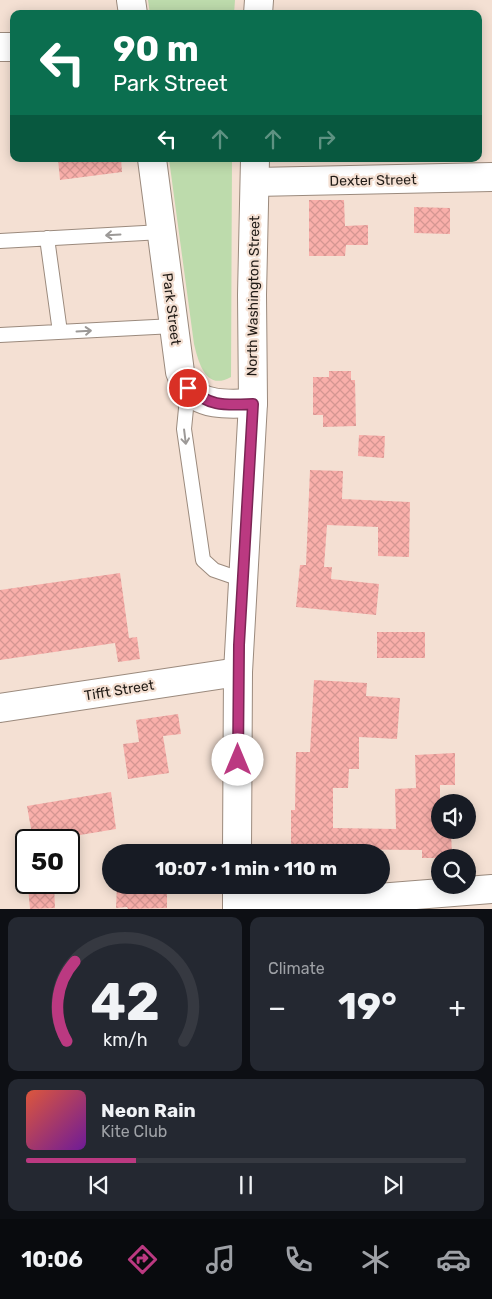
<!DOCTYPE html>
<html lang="en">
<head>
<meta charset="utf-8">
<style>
	:root { --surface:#171b24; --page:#242831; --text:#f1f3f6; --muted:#9ea1a6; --line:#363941; --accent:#bb3981 }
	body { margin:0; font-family:Rubik,sans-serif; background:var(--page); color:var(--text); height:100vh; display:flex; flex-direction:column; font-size:19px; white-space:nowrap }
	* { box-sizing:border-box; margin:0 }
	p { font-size:16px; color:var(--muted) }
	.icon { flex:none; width:28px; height:28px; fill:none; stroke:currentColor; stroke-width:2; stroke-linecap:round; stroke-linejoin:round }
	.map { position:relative; height:909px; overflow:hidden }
	.side { display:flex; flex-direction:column; gap:8px; padding:8px; background:#0d0f14; flex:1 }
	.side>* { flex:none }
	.top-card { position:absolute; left:10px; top:10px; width:472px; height:152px; border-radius:10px; box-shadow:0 2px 12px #0003; background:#0b6e4f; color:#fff; overflow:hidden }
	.buttons { position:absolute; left:431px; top:794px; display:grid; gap:10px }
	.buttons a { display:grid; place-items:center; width:45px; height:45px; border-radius:50%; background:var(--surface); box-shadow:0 2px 12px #0003; font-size:25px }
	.speed { position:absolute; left:15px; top:829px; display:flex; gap:10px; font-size:25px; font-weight:700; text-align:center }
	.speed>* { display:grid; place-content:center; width:65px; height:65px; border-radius:50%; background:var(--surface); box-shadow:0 2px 12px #0003; line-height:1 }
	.speed .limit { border:2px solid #111; border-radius:8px; background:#fff; color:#111 }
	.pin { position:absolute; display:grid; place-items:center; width:42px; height:42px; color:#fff; margin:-21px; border:2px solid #fff; border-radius:50%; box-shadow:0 1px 5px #0007 }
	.me { position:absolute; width:55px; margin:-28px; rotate:0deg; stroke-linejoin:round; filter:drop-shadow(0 0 4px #0008) }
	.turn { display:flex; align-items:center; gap:18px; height:105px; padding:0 20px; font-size:22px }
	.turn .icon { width:65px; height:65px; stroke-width:2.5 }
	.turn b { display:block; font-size:35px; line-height:42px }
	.lanes { display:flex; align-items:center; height:48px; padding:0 20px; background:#0003; justify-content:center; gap:25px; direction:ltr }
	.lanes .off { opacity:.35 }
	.big { font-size:38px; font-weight:700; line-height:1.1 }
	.side .widget { flex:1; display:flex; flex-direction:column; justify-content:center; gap:8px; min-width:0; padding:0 18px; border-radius:10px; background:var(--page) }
	.side .dial { align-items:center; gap:0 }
	.dial svg { height:130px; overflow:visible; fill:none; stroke:var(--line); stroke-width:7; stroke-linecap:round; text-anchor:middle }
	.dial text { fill:var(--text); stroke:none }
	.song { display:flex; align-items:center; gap:15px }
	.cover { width:60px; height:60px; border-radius:8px; background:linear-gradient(135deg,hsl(10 70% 55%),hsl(280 70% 35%)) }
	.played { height:5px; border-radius:2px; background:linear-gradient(90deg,var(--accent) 25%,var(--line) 25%) }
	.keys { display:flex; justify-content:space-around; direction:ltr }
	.heat { display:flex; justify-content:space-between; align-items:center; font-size:28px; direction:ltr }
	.side .tiles { flex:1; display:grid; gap:8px; grid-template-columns:1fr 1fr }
	.widget:last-child { grid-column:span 2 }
	.trip { position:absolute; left:102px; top:844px; width:288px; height:50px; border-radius:25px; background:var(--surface); box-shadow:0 2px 12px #0003; font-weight:700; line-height:50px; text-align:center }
	.menu { display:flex; height:80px; justify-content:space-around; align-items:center; background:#090b0e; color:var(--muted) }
	.menu .icon { width:35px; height:35px }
	.menu .current { color:var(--accent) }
	.menu b { font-size:22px; color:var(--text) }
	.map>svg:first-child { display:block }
	.green { fill:#bddbac }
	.building { fill:url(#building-cross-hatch) }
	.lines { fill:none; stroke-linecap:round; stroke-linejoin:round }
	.service-casing { stroke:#9b8a7d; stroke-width:16 }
	.minor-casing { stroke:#9b8a7d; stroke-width:30 }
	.tertiary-casing { stroke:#9b8a7d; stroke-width:30 }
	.secondary-casing { stroke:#9b8a7d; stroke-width:30 }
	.service { stroke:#fff; stroke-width:14 }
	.minor { stroke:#fff; stroke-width:28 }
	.tertiary { stroke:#fff; stroke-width:28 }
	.secondary { stroke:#fff; stroke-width:28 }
	.oneway { stroke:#9c9997 }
	.route-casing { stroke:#7a2554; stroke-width:12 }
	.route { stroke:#bb3981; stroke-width:9 }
	.labels { text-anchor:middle; stroke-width:4.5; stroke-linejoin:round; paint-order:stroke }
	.street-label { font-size:14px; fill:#221c17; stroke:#f4e0d3 }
</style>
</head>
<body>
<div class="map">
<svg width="492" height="909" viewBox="0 0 492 909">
	<defs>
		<pattern id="building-cross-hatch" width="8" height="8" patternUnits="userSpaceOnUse" patternTransform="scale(1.25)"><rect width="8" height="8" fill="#f9afaa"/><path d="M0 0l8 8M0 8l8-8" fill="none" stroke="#d59692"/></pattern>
	</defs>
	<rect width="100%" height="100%" fill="#f4e0d3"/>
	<path class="green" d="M148,0H235L234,14H150Z
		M169,159H232L231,377C206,391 199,364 194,344Z"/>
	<path class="building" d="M58,159H121L122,172L60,180Z
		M309,200H344L345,226L368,225V245H346L345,256H309Z
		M414,207L450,208V234L414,233Z
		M329,371H351V380H355L356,426L323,427V415H313V377H329Z
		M359,435L385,436L384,458L358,456Z
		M310,470L343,471L342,499L410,502L409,557L378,556V527L327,525L324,567H332L331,579L379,584L376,615L296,607L300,565H306Z
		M120,573L129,638L137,637L140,659L118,662L115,643L0,660V590Z
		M377,632H425V658H377Z
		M314,680L367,683L366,696L400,698L397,739L359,737V769H349L348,788H333V828L396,829L395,789L416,788L415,755L455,753V785H440V830H451L452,858H422V850L291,849V810H295L296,752H310Z
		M178,714L181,734L163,736L169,773L128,779L123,744L139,742L136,720Z
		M111,792L116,829L50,840H33L27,806Z
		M54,885L55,908L30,909L28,887Z
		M117,885H167V908L128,909L127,907L116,908Z"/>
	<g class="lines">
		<g class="service-casing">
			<path id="service" d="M47,238L60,332
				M0,241L162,232
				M0,335L174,326
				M188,388L184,429L203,560L214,570L243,580"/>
		</g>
		<g class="minor-casing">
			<path id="minor" d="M0,47H14
				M255,182L492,177
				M0,708L238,672
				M239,909L492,889"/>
		</g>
		<g class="tertiary-casing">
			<path id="tertiary" d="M131,0L133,14
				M152,159L180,372C182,377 184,382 187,386C199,407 232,404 253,403"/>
		</g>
		<g class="secondary-casing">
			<path id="secondary" d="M258,14L259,0
				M237,852L238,672L253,403L252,295L255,159
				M237,909V885"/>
		</g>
		<use href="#service" class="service"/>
		<use href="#minor" class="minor"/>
		<use href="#tertiary" class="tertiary"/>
		<use href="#secondary" class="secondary"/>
	</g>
	<defs><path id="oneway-shaft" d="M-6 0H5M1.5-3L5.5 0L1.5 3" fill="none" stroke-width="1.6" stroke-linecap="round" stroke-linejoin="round" transform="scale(1.25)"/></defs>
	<g class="oneway">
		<use href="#oneway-shaft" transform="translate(113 235) rotate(177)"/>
		<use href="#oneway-shaft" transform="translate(84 331) rotate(-3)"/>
		<use href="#oneway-shaft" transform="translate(185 437) rotate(83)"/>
	</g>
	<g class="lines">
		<g class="route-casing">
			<path id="route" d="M188,388C211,407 224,405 253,404L239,645L238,760"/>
		</g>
		<use href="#route" class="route"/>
	</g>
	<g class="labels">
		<g class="street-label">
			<text transform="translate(373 180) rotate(-1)" y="5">Dexter Street</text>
			<text transform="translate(253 296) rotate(-89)" y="5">North Washington Street</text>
			<text transform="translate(172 309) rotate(83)" y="5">Park Street</text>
			<text transform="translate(119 690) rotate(-9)" y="5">Tifft Street</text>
		</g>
	</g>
</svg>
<div class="buttons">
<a><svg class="icon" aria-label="sound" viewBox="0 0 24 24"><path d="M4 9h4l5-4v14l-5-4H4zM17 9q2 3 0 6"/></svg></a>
<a><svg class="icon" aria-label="search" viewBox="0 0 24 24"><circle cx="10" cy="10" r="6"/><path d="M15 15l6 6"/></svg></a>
</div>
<div class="speed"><div class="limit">50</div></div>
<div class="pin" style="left:188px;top:388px;background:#d93025"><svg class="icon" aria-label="arrive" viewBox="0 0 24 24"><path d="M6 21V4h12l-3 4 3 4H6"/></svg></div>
<svg class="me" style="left:238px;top:760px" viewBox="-20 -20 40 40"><circle r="19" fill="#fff"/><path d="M0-13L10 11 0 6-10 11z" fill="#bb3981"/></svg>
<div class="trip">10:07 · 1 min · 110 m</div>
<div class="top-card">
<div class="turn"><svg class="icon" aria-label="left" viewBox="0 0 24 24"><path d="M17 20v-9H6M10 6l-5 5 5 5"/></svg><div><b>90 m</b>Park Street</div></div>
<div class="lanes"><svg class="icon" aria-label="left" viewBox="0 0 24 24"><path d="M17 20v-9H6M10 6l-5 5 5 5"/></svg><svg class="icon off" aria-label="ahead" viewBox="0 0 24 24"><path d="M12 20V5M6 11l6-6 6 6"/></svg><svg class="icon off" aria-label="ahead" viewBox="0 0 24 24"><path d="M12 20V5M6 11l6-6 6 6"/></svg><svg class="icon off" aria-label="right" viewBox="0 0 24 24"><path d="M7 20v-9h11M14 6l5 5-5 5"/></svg></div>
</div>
</div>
<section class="side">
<div class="tiles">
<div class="widget dial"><svg viewBox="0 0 100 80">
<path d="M14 69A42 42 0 1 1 86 69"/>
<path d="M14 69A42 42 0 0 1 19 20" stroke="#bb3981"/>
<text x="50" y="56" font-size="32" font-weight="700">42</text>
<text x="50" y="72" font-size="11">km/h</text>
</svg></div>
<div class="widget"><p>Climate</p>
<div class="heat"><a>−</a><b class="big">19°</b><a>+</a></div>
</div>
<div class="widget">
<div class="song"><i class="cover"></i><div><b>Neon Rain</b><p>Kite Club</p></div></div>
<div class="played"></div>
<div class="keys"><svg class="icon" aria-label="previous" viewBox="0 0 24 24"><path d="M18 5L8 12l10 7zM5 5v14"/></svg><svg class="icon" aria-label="pause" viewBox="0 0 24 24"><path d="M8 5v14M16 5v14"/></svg><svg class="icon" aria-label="next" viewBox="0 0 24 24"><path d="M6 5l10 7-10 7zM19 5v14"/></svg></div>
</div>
</div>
</section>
<nav class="menu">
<b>10:06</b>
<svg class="icon current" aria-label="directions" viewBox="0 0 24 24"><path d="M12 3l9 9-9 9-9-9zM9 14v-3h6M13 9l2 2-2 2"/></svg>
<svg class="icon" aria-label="music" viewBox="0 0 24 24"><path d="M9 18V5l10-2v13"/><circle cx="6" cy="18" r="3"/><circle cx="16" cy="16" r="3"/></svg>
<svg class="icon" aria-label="phone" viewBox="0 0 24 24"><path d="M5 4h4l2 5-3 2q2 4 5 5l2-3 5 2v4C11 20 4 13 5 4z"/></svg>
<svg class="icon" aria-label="climate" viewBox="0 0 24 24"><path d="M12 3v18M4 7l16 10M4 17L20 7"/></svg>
<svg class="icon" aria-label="car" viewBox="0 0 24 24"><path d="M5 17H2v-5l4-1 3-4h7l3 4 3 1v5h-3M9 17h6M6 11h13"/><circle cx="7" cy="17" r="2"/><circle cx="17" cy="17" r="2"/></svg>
</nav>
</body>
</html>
